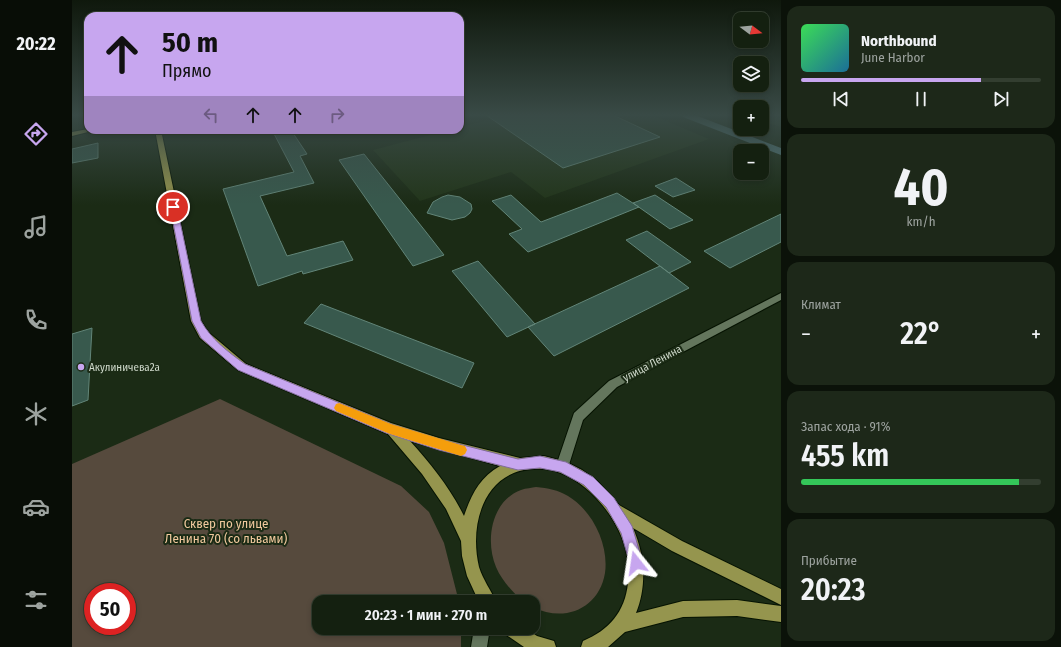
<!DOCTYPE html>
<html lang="ru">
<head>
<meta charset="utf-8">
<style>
	:root { --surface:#142010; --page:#1d2819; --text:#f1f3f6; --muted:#9da39f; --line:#333e30; --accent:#c7a6ef }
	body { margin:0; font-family:"Fira Sans Condensed",sans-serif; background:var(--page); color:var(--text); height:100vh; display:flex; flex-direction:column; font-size:15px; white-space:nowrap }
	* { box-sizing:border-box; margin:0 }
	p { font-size:13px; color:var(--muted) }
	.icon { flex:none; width:22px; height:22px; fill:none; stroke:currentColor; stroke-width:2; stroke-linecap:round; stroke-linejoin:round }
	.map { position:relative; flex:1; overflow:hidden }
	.panel { display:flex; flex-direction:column; gap:6px; padding:6px; background:#0b1209; width:280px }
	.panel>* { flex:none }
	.guide { position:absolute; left:12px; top:12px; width:380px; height:122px; border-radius:12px; box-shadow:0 2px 6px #0003,0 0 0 1px var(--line); background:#c7a6ef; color:#111; overflow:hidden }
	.needle { width:26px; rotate:106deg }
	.fabs { position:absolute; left:661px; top:12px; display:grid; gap:8px }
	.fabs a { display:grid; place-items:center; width:36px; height:36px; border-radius:8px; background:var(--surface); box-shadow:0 2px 6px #0003,0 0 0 1px var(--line); font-size:20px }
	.speed { position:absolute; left:12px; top:583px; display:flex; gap:8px; font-size:20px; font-weight:700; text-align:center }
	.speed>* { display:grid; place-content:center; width:52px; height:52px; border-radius:50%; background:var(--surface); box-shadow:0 2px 6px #0003,0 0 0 1px var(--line); line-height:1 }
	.speed .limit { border:6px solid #d22; background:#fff; color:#111 }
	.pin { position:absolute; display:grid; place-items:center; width:34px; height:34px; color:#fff; margin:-17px; border:2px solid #fff; border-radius:50%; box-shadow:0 1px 4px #0007 }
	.me { position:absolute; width:44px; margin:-22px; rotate:345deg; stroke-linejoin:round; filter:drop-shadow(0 0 3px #0008) }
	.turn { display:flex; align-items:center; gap:14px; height:84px; padding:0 12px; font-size:18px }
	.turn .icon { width:52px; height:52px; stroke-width:2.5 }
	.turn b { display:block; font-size:28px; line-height:34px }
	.lanes { display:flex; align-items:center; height:38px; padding:0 12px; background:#0003; justify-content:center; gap:20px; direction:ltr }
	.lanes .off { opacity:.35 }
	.big { font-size:30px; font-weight:600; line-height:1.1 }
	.panel .card { flex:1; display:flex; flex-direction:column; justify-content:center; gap:6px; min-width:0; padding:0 14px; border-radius:12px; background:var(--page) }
	.panel .dial { align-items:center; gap:0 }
	.dial b { font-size:52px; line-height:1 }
	.song { display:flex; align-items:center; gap:12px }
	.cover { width:48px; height:48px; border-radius:6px; background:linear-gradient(135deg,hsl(130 70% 55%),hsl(200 70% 35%)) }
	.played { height:4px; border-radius:2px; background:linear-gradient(90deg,var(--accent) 75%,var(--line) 75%) }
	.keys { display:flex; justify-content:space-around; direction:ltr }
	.heat { display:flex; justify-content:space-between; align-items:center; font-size:22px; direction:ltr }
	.charge { height:6px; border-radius:3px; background:linear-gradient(90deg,#34c759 91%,var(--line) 0) }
	.trip { position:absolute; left:240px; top:595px; width:228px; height:40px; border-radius:12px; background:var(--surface); box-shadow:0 2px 6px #0003,0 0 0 1px var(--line); font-weight:600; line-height:40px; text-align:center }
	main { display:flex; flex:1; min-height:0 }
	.tab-bar { display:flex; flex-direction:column; width:72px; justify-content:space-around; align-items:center; background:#080d06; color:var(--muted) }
	.tab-bar .icon { width:28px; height:28px }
	.tab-bar .on { color:var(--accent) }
	.tab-bar b { font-size:18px; color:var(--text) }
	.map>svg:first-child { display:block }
	.built { fill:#22351a }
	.green { fill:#564a3d; fill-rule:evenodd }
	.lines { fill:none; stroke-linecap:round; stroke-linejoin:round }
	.canal { fill:#557b7f; fill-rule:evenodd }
	.building { fill:#38594d; stroke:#628578 }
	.minor-casing { stroke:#061302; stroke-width:2 }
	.major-casing { stroke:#061302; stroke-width:2 }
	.minor { fill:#64765d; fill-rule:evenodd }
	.major { fill:#95954e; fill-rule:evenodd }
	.route { fill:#c7a6ef; stroke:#816c9b }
	.slow { fill:#f59e0b }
	.poi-dot { fill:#c7a6ef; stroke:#1b2b15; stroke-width:1.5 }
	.labels { text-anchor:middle; stroke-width:4; stroke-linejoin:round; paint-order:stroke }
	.street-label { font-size:11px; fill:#cfd9cb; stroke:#1b2b15 }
	.poi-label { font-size:11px; fill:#cfd9cb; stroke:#1b2b15; text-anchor:start }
	.near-park-label { font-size:13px; fill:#f0c89d; stroke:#1b2b15 }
</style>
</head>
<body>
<main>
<nav class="tab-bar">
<b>20:22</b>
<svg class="icon on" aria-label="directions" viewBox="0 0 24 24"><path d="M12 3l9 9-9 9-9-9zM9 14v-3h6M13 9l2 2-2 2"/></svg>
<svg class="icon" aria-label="music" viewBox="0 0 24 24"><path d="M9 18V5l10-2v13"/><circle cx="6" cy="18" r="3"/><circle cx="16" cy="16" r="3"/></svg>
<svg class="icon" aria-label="phone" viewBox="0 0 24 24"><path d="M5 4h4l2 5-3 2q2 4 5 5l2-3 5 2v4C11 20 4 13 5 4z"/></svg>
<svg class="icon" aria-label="climate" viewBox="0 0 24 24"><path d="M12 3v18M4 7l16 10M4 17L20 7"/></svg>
<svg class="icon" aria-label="car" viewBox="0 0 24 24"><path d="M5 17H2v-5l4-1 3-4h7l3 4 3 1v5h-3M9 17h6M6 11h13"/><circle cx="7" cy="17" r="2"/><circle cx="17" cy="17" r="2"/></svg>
<svg class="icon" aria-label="filters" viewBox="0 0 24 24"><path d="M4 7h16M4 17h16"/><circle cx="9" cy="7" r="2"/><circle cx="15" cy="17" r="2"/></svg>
</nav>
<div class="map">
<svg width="709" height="647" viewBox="0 0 709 647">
	<rect width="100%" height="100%" fill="#1b2b15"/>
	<path class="built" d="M436,115H580L637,139L473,198L439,172L348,201L301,150L377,130H388V127Z
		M690,115H709V127L690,121Z"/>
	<path class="green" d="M148,399L329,486L357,512L372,543L387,602H247V628H389V647H0V464ZM21,592H55V626H21Z
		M464,487C476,488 486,490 496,496C521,511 537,545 533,573C527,609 492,623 461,607V602H451C440,591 430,581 424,567C413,541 419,501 449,490C454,488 460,488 464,487Z"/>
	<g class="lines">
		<path class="canal" d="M610,115H623L709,148V155L611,117Z"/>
	</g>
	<path class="building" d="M414,115H541L588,137L491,168Z
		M200,130H219L235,154L228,156L242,183L188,196L215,256L271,241L281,260L231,274L230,271L186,286L151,189L222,172Z
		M26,143V158L0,163V149Z
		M292,154L354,232L372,255L341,266L267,160Z
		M604,178L623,190L601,197L583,186Z
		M545,193L567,207L456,252L437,234L450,229L420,201L439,195L469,222Z
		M376,195L388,197L399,204L400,209L398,213L393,217L380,220L355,213L361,202L370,197Z
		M583,195L621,220L598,229L561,203Z
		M709,214V242L658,268L632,251Z
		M575,231L619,262L597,273L554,240Z
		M406,261L463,324L435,337L380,271Z
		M588,266L617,288L482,356L456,327Z
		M249,304L402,363L390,388L232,323Z
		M20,328L16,400L0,406V334Z"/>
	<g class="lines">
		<g class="minor-casing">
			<path id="minor" d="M709,293V300L545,387L511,420L495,471L490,472L485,471L484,466L502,413L537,381Z
				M402,628H418L415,647H399Z"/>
		</g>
		<g class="major-casing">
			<path id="major" d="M16,129L24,130L0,136V132Z
				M83,130H89L129,321L136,332L174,364L319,423L367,438L448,458L472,456L494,462L510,470L525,481L547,505L610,541L709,589V605L600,551L561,528C573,555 575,586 564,613L611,601L665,600L709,606V622L665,616L611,617L553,632L536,647H509L511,641C537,630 553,612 556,583C557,568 556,552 550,538C538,507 506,472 472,469C415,464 396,520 407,567C411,580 419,590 424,602H407L395,576L390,556L389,541L374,509L350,474L316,434L166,370L128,338L119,321ZM338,441L428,466C408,477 399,495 392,516C378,488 359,464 338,441Z
				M431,628H453L465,636L482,641L484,647H452L433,634Z"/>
		</g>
		<use href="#minor" class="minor"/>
		<use href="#major" class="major"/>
	</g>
	<linearGradient id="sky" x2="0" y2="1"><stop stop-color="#0f180c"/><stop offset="0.56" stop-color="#394a46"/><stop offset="1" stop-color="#394a46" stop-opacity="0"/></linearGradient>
	<rect width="709" height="205" fill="url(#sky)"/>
	<path class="route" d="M99,205L105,207L129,321C139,339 156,352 173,364L319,424L367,439L446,459L468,456L494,462L521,477L542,498L560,526L571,563L569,568L564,570L559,568L549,533L534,507L512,485L488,472L468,468L446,470L367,450L314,433L166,370L129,338L120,321L98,207Z"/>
	<path class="slow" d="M267,403L319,424L389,445L393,446L395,450L393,454L389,456L318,434L264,411L262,408L264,404Z"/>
	<circle class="poi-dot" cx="9" cy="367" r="4"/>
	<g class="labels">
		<g class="street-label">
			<text transform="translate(580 363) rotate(-28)" y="4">улица Ленина</text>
		</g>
		<g class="poi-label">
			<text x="17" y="371">Акулиничева2а</text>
		</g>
		<g class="near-park-label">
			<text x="154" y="528">Сквер по улице<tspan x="154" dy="15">Ленина 70 (со львами)</tspan></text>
		</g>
	</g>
</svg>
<div class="fabs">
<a><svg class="needle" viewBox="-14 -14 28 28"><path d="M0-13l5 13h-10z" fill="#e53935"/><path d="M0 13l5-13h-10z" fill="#9da39f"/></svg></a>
<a><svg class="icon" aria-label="layers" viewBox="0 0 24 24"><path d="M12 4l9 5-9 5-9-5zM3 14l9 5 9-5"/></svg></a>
<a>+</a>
<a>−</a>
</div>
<div class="speed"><div class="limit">50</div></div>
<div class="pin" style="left:101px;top:207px;background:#d93025"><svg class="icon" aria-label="arrive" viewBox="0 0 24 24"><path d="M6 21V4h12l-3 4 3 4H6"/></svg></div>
<svg class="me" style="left:564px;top:563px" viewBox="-20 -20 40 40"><path d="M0-17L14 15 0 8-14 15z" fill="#c7a6ef" stroke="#fff" stroke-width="4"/></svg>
<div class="trip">20:23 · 1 мин · 270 m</div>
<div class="guide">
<div class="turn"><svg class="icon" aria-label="ahead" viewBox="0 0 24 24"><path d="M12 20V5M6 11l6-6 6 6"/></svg><div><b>50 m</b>Прямо</div></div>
<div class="lanes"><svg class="icon off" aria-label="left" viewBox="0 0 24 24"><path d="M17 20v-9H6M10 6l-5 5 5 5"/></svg><svg class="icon" aria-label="ahead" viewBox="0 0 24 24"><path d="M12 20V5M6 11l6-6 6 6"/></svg><svg class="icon" aria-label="ahead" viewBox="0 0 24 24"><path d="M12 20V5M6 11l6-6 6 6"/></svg><svg class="icon off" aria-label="right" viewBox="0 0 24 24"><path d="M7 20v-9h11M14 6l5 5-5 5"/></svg></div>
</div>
</div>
<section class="panel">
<div class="card">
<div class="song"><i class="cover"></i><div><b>Northbound</b><p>June Harbor</p></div></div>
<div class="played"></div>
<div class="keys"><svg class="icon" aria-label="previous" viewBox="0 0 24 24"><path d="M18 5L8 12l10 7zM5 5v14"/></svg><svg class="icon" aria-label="pause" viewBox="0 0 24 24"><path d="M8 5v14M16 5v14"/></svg><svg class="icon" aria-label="next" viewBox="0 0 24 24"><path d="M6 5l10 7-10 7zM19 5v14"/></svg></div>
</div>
<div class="card dial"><b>40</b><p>km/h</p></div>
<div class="card"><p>Климат</p>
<div class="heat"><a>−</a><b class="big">22°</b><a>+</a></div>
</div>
<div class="card"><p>Запас хода · 91%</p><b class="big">455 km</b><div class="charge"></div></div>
<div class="card"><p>Прибытие</p><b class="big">20:23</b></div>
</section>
</main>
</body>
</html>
